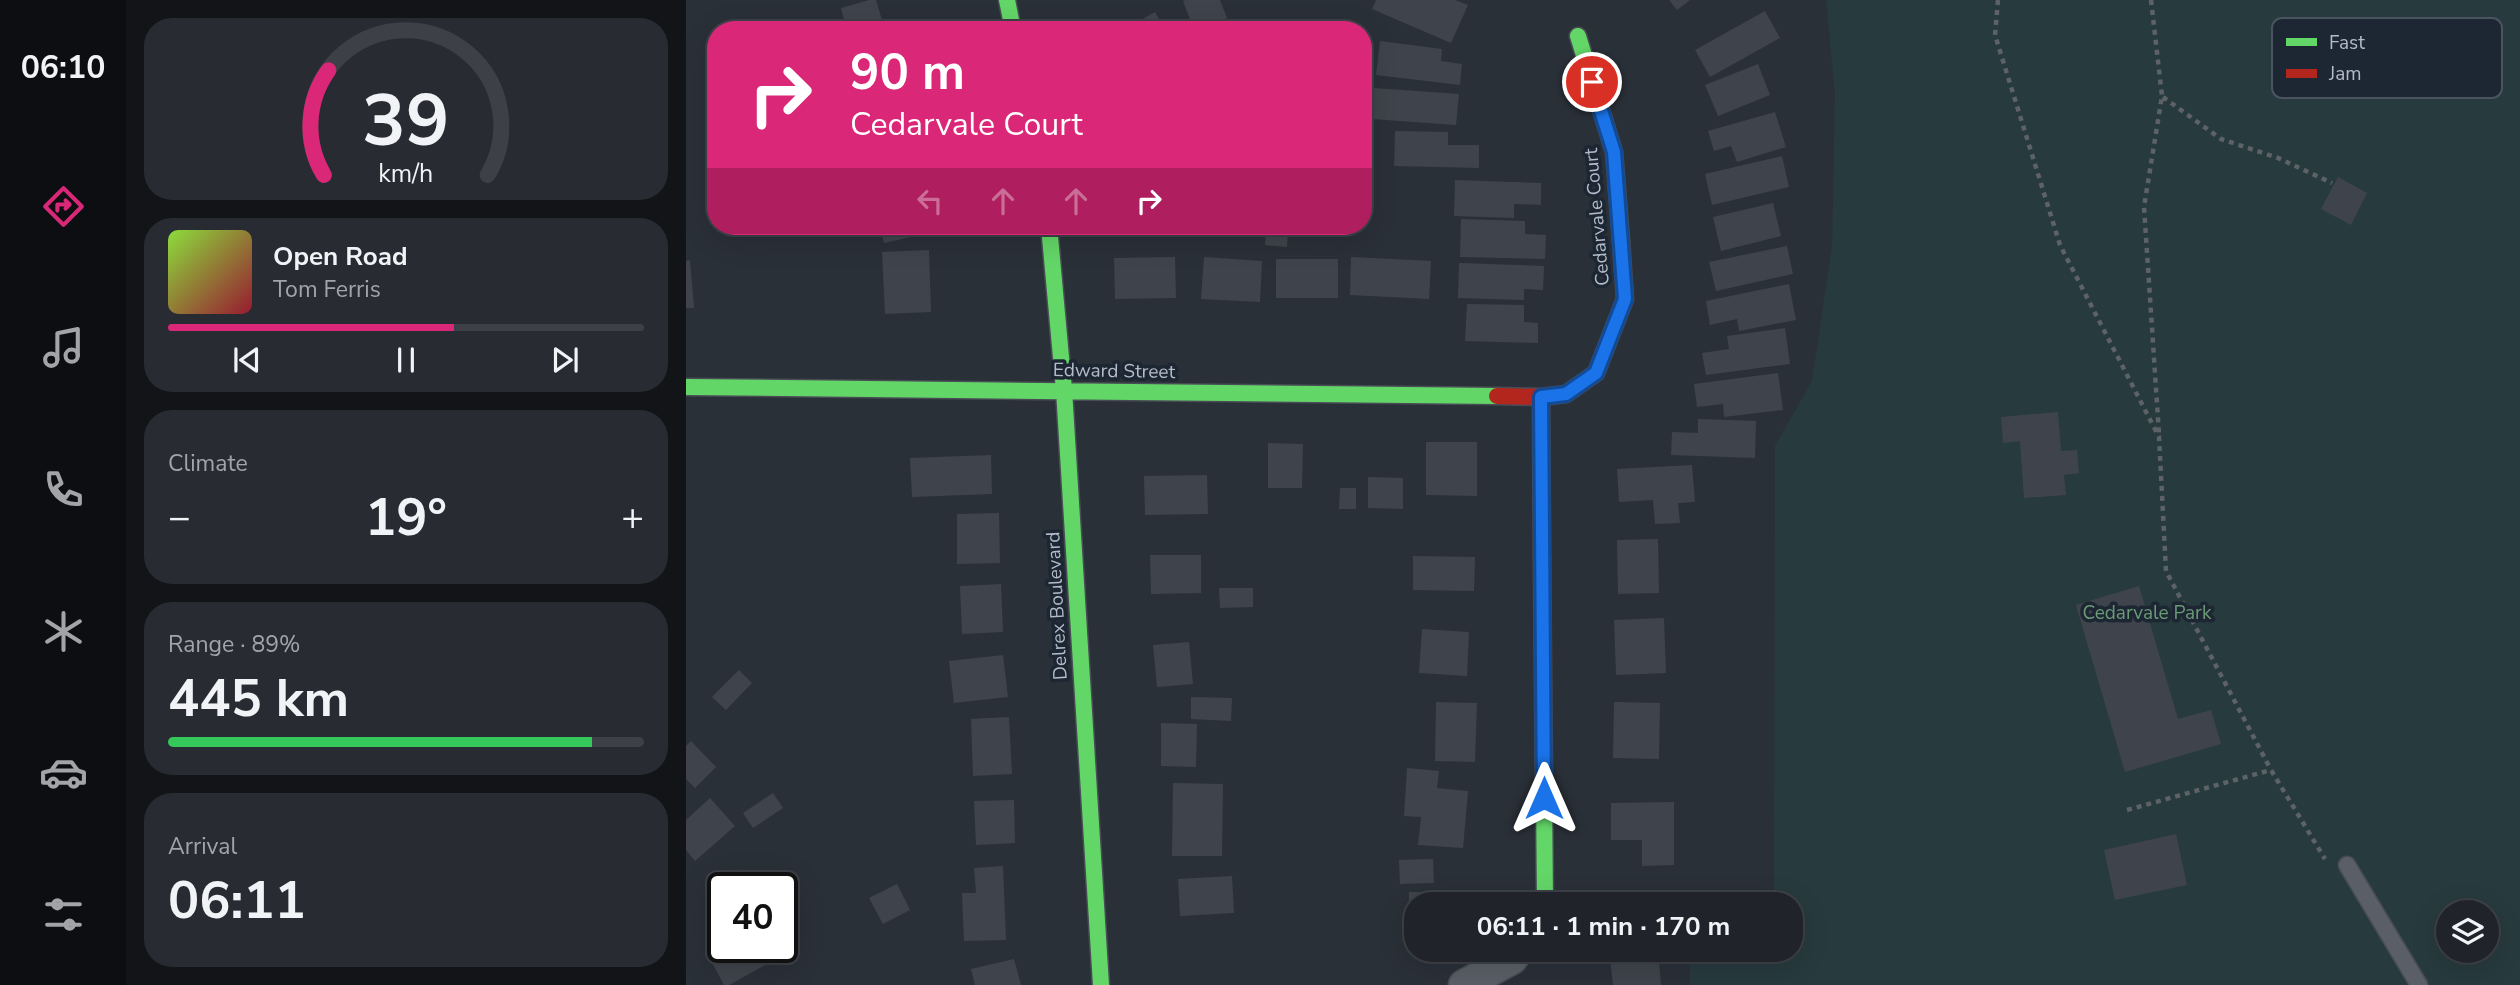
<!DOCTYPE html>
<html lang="en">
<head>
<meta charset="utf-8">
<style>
	:root { --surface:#20242a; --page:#282c32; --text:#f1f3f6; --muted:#a2a4a8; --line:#3d4147; --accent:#db2777 }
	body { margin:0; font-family:"Nunito Sans",sans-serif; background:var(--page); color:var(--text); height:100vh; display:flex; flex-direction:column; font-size:26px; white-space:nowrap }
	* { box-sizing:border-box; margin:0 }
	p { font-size:23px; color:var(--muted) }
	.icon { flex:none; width:38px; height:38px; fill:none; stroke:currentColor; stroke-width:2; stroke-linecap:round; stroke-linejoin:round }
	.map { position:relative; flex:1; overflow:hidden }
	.drawer { display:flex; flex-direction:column; gap:18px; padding:18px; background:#121417; width:560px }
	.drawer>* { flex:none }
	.top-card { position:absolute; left:21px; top:21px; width:665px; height:214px; border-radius:28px; box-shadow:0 7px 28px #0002,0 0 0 2px var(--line); background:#db2777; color:#fff; overflow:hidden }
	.fabs { position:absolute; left:1750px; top:900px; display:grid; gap:14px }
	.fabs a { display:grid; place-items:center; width:63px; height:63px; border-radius:50%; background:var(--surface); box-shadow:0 7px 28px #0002,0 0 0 2px var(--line); font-size:35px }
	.speed { position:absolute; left:21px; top:872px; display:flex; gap:14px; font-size:35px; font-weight:700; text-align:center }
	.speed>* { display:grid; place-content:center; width:91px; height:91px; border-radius:50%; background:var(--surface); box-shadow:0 7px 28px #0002,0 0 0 2px var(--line); line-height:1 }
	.speed .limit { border:4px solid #111; border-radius:10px; background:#fff; color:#111 }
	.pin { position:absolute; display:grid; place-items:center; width:60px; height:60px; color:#fff; margin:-30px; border:4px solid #fff; border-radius:50%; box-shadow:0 2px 7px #0007 }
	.me { position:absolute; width:77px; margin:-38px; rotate:0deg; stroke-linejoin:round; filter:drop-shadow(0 0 5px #0008) }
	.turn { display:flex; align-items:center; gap:24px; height:147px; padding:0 28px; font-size:32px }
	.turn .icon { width:91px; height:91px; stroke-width:2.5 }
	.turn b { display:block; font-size:49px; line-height:60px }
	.lanes { display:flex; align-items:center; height:66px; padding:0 28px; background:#0003; justify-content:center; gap:35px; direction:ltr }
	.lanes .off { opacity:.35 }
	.big { font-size:52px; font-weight:700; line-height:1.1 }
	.drawer .card { flex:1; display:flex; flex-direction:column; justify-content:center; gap:10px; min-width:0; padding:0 24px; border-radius:28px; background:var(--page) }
	.drawer .dial { align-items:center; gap:0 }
	.dial svg { height:182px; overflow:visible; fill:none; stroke:var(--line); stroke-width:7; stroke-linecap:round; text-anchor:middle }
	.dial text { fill:var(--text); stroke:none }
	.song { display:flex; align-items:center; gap:21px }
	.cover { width:84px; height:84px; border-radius:10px; background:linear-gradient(135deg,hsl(90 70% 55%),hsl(350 70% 35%)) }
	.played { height:7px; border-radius:4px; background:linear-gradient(90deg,var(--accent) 60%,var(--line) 60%) }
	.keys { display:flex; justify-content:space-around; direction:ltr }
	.heat { display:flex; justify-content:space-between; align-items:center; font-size:38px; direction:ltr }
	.charge { height:10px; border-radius:5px; background:linear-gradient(90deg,#34c759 89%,var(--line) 0) }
	.trip { position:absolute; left:718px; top:892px; width:399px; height:70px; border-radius:28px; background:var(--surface); box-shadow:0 7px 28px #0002,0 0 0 2px var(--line); font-weight:700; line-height:70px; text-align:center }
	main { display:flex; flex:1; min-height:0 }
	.tab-bar { display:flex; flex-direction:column; width:126px; justify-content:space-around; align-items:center; background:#0d0e11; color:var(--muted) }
	.tab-bar .icon { width:49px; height:49px }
	.tab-bar .active { color:var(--accent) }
	.tab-bar b { font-size:32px; color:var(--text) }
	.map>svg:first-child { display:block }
	.green { fill:#273a3e; fill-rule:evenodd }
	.building { fill:#3f444c }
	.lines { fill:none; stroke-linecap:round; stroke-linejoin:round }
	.lane-casing { stroke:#484c55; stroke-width:19 }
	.street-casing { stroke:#484c55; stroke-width:33 }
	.fast-casing { stroke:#484c55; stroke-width:19 }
	.jam-casing { stroke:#484c55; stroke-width:19 }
	.path { stroke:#5c6268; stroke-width:4.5; stroke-dasharray:5 5; stroke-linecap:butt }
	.lane { stroke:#5a5e66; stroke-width:16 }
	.street { stroke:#5a5e66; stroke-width:30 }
	.fast { stroke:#63d668; stroke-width:16 }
	.jam { stroke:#b3261e; stroke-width:16 }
	.route-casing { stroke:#114b97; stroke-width:18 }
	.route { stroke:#1a73e8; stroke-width:12 }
	.labels { text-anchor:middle; stroke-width:7; stroke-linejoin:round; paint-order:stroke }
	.street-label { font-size:19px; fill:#b4bcc9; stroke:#1d2633 }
	.park-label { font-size:19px; fill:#6b9a76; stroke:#1d2633 }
	.key { fill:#1d2633; stroke:#4a5360; stroke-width:2 }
	.key-label { font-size:19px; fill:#b4bcc9 }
</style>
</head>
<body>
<main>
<nav class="tab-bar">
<b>06:10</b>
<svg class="icon active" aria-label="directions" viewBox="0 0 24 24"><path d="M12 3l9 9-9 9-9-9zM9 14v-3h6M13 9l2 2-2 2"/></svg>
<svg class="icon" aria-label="music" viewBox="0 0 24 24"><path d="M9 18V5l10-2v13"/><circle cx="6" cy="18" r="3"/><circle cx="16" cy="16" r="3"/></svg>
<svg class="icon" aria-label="phone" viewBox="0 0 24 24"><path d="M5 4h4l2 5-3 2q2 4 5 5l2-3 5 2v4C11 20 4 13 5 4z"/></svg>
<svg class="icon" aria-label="climate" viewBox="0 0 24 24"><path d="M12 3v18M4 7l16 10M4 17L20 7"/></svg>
<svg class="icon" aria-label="car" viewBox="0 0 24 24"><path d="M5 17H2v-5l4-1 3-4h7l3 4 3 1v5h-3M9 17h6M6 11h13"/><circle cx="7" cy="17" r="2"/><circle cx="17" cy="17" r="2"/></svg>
<svg class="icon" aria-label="filters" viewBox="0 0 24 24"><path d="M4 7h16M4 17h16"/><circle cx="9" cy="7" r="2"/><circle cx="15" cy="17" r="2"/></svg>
</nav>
<section class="drawer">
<div class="card dial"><svg viewBox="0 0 100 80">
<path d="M14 69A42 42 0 1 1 86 69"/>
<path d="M14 69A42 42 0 0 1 16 23" stroke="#db2777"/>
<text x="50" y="56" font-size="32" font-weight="700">39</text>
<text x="50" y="72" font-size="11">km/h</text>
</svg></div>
<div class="card">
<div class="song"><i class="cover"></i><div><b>Open Road</b><p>Tom Ferris</p></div></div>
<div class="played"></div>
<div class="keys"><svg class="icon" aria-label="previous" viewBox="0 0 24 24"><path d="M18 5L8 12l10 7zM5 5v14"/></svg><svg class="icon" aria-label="pause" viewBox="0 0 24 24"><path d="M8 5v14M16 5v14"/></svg><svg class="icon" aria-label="next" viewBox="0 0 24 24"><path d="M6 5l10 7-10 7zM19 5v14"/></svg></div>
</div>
<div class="card"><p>Climate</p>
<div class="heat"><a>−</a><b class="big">19°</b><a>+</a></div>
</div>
<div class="card"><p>Range · 89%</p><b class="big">445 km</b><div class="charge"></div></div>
<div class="card"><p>Arrival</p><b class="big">06:11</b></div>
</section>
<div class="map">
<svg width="1834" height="985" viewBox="0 0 1834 985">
	<rect width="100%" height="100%" fill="#2a3038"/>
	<path class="green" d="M1140,0H1834V985H1004V950H1104V905H1088L1089,446L1126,381L1146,246L1149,94ZM1762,912H1801V950H1762Z"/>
	<path class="building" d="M183,0H190L199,30H152L160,27L155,8Z
		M500,0H534L541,18L508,30L497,1Z
		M690,0H769L782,5L765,43L686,9Z
		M983,0H1004L991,10Z
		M1079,11L1094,38L1024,77L1009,50Z
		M469,12L479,30H437Z
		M694,41L756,49L755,61L776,64L774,85L690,75Z
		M1072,64L1084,95L1032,116L1019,85Z
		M688,88L773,94L770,125L686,119Z
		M1089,112L1100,147L1051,162L1045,146L1028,151L1022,131Z
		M709,131L762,132V145H793V168L708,166Z
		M1096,156L1103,187L1026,205L1019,174Z
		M1652,177L1681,193L1665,225L1635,209Z
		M769,180L855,183V205L828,204V218L768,216Z
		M1087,203L1095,236L1035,251L1027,217Z
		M775,219L839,221V234L860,235L859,259L774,257Z
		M194,226H236L238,234L198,243Z
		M580,226H602L601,247L579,245Z
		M1101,246L1107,274L1030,291L1023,262Z
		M243,250L245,312L199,314L196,252Z
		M489,257L490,298L429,299L428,258Z
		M518,257L576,261L574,302L515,299Z
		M665,257L745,261L743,299L664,295Z
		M590,259H652V298H590Z
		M4,260L8,308H0V261Z
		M773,263L858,266L857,290L838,289V300L772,298Z
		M1103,284L1110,320L1053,331L1051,319L1024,325L1020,301Z
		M781,304L838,305V322L852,323V343L779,341Z
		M1099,328L1104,364L1020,375L1016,353L1043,349L1041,336Z
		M1092,373L1097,410L1038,417L1037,404L1011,407L1008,384Z
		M1372,412L1375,451L1391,450L1393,473L1378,475L1380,495L1338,498L1334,441L1317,443L1315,417Z
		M1012,419L1070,421L1069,458L985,455L986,432L1012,433Z
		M740,442H791V496L740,495Z
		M582,443L617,444L616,488H582Z
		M305,455L306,494L226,497L224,458Z
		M1006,465L1009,502L992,503L994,523L969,524L967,500L933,502L931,469Z
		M521,475L522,514L459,515L458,476Z
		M682,477L717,478V509L682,508Z
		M654,488H670V509H653Z
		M313,513L314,563L271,564V514Z
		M972,539L973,593L932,594L931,540Z
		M464,555H515V593L465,594Z
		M727,556L789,557L788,591L727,590Z
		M315,584L317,632L276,634L274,586Z
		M1453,586L1492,719L1525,710L1535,744L1439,772L1390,605Z
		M533,588H567V607L534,608Z
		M978,618L980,673L930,675L928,620Z
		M736,629L783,632L781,676L733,673Z
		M503,642L507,684L471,687L467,645Z
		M317,655L322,697L268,703L263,661Z
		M53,670L66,683L40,710L26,697Z
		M505,697L546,698L545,721L505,719Z
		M750,702L791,703L789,762L749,761Z
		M928,702L974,703L973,759L927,758Z
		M323,717L326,774L287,776L285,719Z
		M475,723L511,724L510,767L475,766Z
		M5,741L30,767L9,788L0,779V746Z
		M721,768L753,771L751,788L782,791L777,848L732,845L735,817L718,816Z
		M487,783L537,784L536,856H486Z
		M87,793L97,808L67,828L57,813Z
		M24,798L49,826L9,861L0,850V820Z
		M328,800L329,843L290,845L288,801Z
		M988,802V865L956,866V840H925V803Z
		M1490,834L1501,885L1429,900L1418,850Z
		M747,859L748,883L714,884L713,860Z
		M317,866L320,940L278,941L276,893H290L288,868Z
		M56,869L66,887H37V913L22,888Z
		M546,876L548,913L494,916L492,879Z
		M211,884L224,910L197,924L183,898Z
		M723,892L779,893V905H730V931H723Z
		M967,900V905H939L938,903Z
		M42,947H86L92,958L43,985H38L23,957Z
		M923,950H972L975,985H927Z
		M328,959L335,985H289L285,969Z"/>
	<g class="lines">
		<g class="lane-casing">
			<path id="lane" d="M1661,865L1733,985"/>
		</g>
		<g class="street-casing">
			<path id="street" d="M778,985L826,959L832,950"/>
		</g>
		<g class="fast-casing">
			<path id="fast" d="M321,0L327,30
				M892,36L928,152L935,241
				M363,226L378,390L415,985
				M0,387L811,396
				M856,558L859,905"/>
		</g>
		<g class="jam-casing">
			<path id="jam" d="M811,396L855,397L880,394L910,373L939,299L935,241
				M855,397L856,558"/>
		</g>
		<path class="path" d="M1312,0L1309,35L1374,245L1473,437L1480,571L1585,770
			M1465,0L1476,96L1458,207L1473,434
			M1477,97L1535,139L1592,158L1646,183
			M1441,810L1585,770L1639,859"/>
		<use href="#lane" class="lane"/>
		<use href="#street" class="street"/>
		<use href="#fast" class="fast"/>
		<use href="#jam" class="jam"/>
	</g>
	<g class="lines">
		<g class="route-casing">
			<path id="route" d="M858,798L855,397L880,394L910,373L939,299L928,152L906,82"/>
		</g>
		<use href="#route" class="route"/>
	</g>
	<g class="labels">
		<g class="street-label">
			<text transform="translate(910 217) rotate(-95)" y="7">Cedarvale Court</text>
			<text transform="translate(428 370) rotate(1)" y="7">Edward Street</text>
			<text transform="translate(370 606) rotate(-93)" y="7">Delrex Boulevard</text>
		</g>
		<g class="park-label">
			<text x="1461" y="619">Cedarvale Park</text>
		</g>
	</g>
	<rect x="1586" y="18" width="230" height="80" rx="10" class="key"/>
	<rect x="1600" y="38" width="31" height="8" fill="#63d668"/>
	<rect x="1600" y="69" width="31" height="9" fill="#b3261e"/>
	<g class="key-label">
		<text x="1643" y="49">Fast</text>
		<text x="1643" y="80">Jam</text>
	</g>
</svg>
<div class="fabs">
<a><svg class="icon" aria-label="layers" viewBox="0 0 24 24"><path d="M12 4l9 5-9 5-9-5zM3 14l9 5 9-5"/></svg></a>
</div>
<div class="speed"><div class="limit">40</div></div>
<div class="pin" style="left:906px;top:82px;background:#d93025"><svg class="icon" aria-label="arrive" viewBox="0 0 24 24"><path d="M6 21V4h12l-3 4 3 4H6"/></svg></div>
<svg class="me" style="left:858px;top:798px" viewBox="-20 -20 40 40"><path d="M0-17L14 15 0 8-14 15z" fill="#1a73e8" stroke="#fff" stroke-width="4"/></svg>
<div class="trip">06:11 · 1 min · 170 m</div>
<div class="top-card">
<div class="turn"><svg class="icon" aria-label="right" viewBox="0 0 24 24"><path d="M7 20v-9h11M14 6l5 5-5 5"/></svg><div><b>90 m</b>Cedarvale Court</div></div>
<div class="lanes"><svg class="icon off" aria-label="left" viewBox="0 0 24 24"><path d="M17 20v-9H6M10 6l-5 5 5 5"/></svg><svg class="icon off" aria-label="ahead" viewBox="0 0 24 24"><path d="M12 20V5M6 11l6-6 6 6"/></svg><svg class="icon off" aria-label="ahead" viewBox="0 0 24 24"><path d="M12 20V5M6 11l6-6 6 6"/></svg><svg class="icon" aria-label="right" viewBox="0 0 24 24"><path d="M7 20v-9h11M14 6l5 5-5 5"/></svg></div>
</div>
</div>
</main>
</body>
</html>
